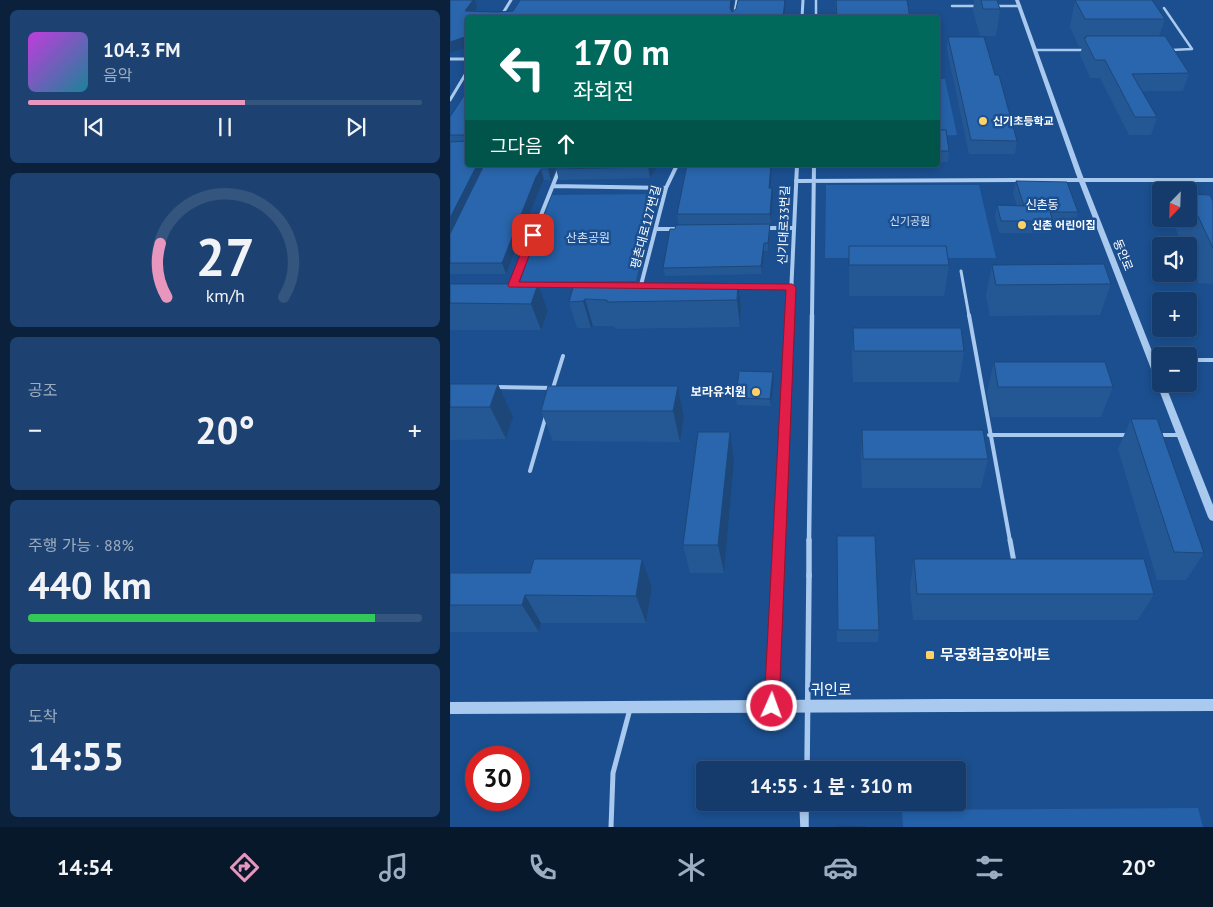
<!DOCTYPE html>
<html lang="ko">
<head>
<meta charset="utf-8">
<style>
	:root { --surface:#143b6b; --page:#1d4271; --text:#f1f3f6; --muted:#9dadc1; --line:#33557e; --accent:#e797bd }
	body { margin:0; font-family:"PT Sans","Noto Sans KR",sans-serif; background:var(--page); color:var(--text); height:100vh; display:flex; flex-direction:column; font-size:19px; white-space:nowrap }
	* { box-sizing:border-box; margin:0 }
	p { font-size:16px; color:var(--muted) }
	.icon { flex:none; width:28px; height:28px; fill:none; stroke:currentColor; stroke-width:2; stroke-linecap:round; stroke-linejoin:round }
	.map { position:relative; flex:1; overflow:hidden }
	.sheet { display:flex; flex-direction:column; gap:10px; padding:10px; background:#0b203b; width:450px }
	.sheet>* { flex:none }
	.guide { position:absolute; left:15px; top:15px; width:475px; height:152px; border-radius:5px; box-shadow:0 2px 8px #0003,0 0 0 1px var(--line); background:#00695c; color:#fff; overflow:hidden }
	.needle { width:32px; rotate:203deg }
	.controls { position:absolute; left:702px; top:182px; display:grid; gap:10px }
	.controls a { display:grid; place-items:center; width:45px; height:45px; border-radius:5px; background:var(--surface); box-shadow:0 2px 8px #0003,0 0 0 1px var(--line); font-size:25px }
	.speed { position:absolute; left:15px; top:746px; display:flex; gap:10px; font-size:25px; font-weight:700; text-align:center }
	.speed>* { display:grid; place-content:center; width:65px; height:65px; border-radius:50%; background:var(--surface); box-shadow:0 2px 8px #0003,0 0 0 1px var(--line); line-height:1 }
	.speed .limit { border:8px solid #d22; background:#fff; color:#111 }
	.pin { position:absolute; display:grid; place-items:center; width:42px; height:42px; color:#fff; margin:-21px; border-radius:10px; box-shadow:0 2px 8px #0006 }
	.me { position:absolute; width:55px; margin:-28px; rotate:2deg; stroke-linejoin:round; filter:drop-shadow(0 0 4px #0008) }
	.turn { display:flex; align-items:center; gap:18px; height:105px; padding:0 25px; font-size:22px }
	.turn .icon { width:65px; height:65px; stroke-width:2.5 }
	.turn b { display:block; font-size:35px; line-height:42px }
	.then { display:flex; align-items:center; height:48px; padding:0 25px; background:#0003; gap:10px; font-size:19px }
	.big { font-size:38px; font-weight:700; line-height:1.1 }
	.sheet .card { flex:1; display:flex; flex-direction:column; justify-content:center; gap:8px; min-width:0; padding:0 18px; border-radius:8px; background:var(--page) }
	.sheet .dial { align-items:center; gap:0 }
	.dial svg { height:130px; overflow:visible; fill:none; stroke:var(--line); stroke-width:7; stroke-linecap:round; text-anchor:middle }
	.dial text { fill:var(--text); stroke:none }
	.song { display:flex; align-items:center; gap:15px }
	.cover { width:60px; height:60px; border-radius:8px; background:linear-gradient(135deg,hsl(290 70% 55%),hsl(190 70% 35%)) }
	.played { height:5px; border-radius:2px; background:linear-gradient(90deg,var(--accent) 55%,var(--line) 55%) }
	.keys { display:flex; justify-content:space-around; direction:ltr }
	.heat { display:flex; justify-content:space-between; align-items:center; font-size:28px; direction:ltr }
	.charge { height:8px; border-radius:4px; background:linear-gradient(90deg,#34c759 88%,var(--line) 0) }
	.trip { position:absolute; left:246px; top:761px; width:270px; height:50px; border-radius:5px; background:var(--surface); box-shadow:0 2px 8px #0003,0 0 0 1px var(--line); font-weight:700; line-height:50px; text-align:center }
	.dock { display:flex; height:80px; justify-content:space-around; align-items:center; background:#08182b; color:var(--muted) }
	.dock .icon { width:35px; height:35px }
	.dock .selected { color:var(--accent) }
	.dock b { font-size:22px; color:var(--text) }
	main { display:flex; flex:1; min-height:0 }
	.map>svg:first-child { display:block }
	.green { fill:#2461a8 }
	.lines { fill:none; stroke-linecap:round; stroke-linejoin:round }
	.service-far3 { stroke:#a9c9ee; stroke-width:2.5 }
	.service-far2 { stroke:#a9c9ee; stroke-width:3 }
	.service-far1 { stroke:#a9c9ee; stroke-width:4 }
	.service { stroke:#a9c9ee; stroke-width:5 }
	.pedestrian-far3 { stroke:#a9c9ee; stroke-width:2.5 }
	.pedestrian-far2 { stroke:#a9c9ee; stroke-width:4 }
	.pedestrian-far1 { stroke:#a9c9ee; stroke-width:4.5 }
	.pedestrian { stroke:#a9c9ee; stroke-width:5.5 }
	.minor-far3 { stroke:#a9c9ee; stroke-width:3 }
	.minor-far2 { stroke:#a9c9ee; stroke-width:4 }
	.minor-far1 { stroke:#a9c9ee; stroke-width:5 }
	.minor { stroke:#a9c9ee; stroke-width:6 }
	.tertiary { fill:#a9c9ee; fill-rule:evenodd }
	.pedestrian-bridge-far1 { stroke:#a9c9ee; stroke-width:4 }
	.pedestrian-bridge { stroke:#a9c9ee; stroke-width:5.5 }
	.wall { fill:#245895 }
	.shaded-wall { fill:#1d4779 }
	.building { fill:#2a66ad; stroke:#1d4779 }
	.route { fill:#e11d48; stroke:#92132f }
	.poi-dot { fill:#ffd166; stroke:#1b4f8f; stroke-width:2 }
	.labels { text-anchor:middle; stroke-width:5; stroke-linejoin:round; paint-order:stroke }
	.far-poi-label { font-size:11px; font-weight:bold; fill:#fff; stroke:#1b4f8f; text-anchor:start }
	.far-park-label { font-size:11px; fill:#cfe3fa; stroke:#1b4f8f }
	.far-quarter-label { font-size:12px; fill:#fff; stroke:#1b4f8f }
	.street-label { font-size:12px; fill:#fff; stroke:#1b4f8f }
	.park-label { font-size:12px; fill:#cfe3fa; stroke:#1b4f8f }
	.poi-label { font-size:12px; font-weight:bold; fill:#fff; stroke:#1b4f8f; text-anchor:end }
	.near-poi-label { font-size:15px; font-weight:bold; fill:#fff; stroke:#1b4f8f; text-anchor:start }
	.near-street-label { font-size:15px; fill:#fff; stroke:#1b4f8f }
</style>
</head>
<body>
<main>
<section class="sheet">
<div class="card">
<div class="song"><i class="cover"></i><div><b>104.3 FM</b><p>음악</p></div></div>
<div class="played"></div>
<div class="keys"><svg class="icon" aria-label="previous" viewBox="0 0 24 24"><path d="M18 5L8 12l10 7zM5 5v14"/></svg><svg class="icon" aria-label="pause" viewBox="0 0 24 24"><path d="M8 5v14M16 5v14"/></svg><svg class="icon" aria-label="next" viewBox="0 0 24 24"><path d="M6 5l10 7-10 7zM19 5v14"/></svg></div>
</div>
<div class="card dial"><svg viewBox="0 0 100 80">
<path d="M14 69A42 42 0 1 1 86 69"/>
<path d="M14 69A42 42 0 0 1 10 36" stroke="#e797bd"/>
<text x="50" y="56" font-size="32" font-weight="700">27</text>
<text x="50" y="72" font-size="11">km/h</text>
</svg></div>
<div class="card"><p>공조</p>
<div class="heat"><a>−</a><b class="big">20°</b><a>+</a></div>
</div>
<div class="card"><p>주행 가능 · 88%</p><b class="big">440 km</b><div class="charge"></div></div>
<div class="card"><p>도착</p><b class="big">14:55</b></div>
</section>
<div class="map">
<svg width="763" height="827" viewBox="0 0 763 827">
	<rect width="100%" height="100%" fill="#1b4f8f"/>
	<path class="green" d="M488,79H495L507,135L488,136Z
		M376,185H529L546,258H375Z
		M206,194L186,281L70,282L102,195Z
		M748,808L753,827H453L452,810Z"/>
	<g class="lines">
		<path class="service-far3" d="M502,6H528
			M545,6H570
			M714,8L742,49L721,50
			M586,50H634"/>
		<path class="service-far2" d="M511,271L519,316"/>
		<path class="service-far1" d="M519,315L560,541
			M703,360H711
			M739,360H763
			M45,387L103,388
			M103,388L113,356
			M539,435H677
			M709,435H730
			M80,471L96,416"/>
		<path class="service" d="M560,540L564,562
			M161,827L163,773L180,709"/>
		<path class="pedestrian-far3" d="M366,0V18"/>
		<path class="pedestrian-far2" d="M727,180H763
			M346,181L567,180
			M362,316L364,165"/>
		<path class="pedestrian-far1" d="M359,541L362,315"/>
		<path class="pedestrian" d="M359,576V540
			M352,802L353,827
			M356,802V827"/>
		<path class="minor-far3" d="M50,18L61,0
			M284,18L287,0
			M352,18L353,0
			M0,59H18
			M0,100L18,70"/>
		<path class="minor-far2" d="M103,186L216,188
			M314,228H344
			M206,229H233
			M63,285L111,165
			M83,285H129
			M191,285L216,188L227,165
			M283,286L341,287
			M340,316L347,165"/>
		<path class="minor-far1" d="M330,541L340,315"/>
		<path class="minor" d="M322,706L330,540"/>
		<path class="tertiary" d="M565,0H569L632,174L711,374V384H715L763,505V521L760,520L758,517L626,174Z
			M495,699H763V711L0,714V702Z"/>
		<path class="pedestrian-bridge-far1" d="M564,180H729"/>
		<path class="pedestrian-bridge" d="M357,770L359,575"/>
	</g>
	<path class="wall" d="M385,0H457L460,18H386Z
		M524,0H547L550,9L546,36H530L523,11Z
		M625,0L715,19L709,36L739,73L733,91H692L707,117L701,135H679L650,78H640L630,55L632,47H629L620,27Z
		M498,37L545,75L567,141L565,154H519L497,49Z
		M18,89V165H107L101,180H94L90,188L56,274H0V117Z
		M488,130L499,151L498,162H488Z
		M108,165H208L200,178L109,180L106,169Z
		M237,165H322L320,188L323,198L321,224H320V232L318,251H314L312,274L215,276L213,268L225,229L229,225L227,214Z
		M566,181L628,212L625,224H602L600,233H549L545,217L547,205L567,206L563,193Z
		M739,194L763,201V284L749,283L739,260V246H733L725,227L728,219H739Z
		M399,246L499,265L494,296H399Z
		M542,265L661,284L650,315L540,316L536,296Z
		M288,282L291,308L290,327L165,329L164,326H143L141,328H127L119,302L124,284Z
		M0,284H88L98,311L91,330H0Z
		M403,328L514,351L509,382H403L402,359Z
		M544,362L663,387L651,417H541L537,392Z
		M324,379L321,406L287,405L286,398Z
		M0,384L63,417L56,439L0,440Z
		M228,386L234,417L230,442L103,441L91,411Z
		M681,419L754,553L736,580H707L668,449Z
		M412,430L538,459L531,488H412L411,460Z
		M284,462L274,573H240L233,545Z
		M387,536L429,630L428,642H387Z
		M192,559L202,587L196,623H91L89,632H0V572L80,573Z
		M464,559L704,594L688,620H463L460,586Z"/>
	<path class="shaded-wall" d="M23,0H25L27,7L20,18L15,11Z
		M281,0H284L281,18L280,8Z
		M335,0H336L334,18H333Z
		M18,36V47L0,53V42Z
		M27,165H37L0,238V218Z
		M100,165H107L101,180L98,169Z
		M199,165H208L200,178L198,167Z
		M321,165H322L320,198L319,188Z
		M91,169L94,180L90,188L56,274L52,263L86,177Z
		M322,188L323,198L321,224L320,214Z
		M320,224V232L318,251V243Z
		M314,243V251L312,274L311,266Z
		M288,282L291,308L290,327L287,300Z
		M88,284L98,311L91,330L81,304Z
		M135,299L143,326L141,328L133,301Z
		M323,372L324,379L321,406L320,399Z
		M48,384L63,417L56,439L40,407Z
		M228,386L234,417L230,442L223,411Z
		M280,432L284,462L274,573L268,545Z
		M192,559L202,587L196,623L186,596Z
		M75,595L91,623L89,632L72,605Z"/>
	<path class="building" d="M0,0H23L15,11L47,12L63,11L70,0H281L280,8L282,12L286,9L288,0H335L333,18H18V36L0,42Z
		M386,0H457L460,18H387Z
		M531,0H547L550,9H533Z
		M625,0H702L715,19H635Z
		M636,36H715L739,73L682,74L707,117H685L655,60H645L634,38H636Z
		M498,37H534L545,75H549L567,141L521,140Z
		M18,89V137L14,135H0V117Z
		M488,130H496L499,151H488Z
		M18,137V165H27L0,218V142L17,141Z
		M34,165H100L98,169H91L86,177L52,263H0V234Z
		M108,165H199L198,167L106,169Z
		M237,165H321L319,188H322L320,214H227Z
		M566,181L617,182L628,212H600L603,221H551L547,205L574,206Z
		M739,194L760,195L763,201V248L739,197Z
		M320,224L318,243H314L311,266L213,268L220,229H225L226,225Z
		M399,246H496L499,265H399Z
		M654,264L661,284L546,285L542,265Z
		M288,282L287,300L157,302V300L135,299L133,301L119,302L124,284Z
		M0,284H88L81,304L0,303Z
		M403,328H511L514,351H404Z
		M544,362H655L663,387H548Z
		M289,371L323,372L320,399L286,398Z
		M0,384H48L40,407H0Z
		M98,386H228L223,411H91Z
		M681,419H707L754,553L724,552Z
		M412,430H533L538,459H413Z
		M248,432H280L268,545H233Z
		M387,536H425L429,630H388Z
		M84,559H192L186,596L75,595L72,605H0V573H80Z
		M464,559H694L704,594H467Z
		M386,826L416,827H386Z"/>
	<path class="route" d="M83,232L87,235L69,282L342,284L346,287L329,706L327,711L322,713L316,711L314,706L336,290L59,287L58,285L78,235Z"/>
	<g class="poi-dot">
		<circle cx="533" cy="121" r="5"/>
		<circle cx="572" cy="225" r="5"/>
		<circle cx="306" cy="392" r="5"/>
		<rect x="475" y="650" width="10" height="10" rx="2.5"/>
	</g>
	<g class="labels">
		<g class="far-poi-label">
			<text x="543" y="125">신기초등학교</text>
			<text x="582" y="229">신촌 어린이집</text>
		</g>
		<g class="far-park-label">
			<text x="460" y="225">신기공원</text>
		</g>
		<g class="far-quarter-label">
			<text x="592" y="209">신촌동</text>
		</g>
		<g class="street-label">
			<text transform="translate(334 225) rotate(-88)" y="4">신기대로33번길</text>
			<text transform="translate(196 227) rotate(-75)" y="4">평촌대로127번길</text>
			<text transform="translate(673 255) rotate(68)" y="4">동안로</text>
		</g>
		<g class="park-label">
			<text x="138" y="242">산촌공원</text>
		</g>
		<g class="poi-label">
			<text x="296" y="396">보라유치원</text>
		</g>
		<g class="near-poi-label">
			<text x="490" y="660">무궁화금호아파트</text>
		</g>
		<g class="near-street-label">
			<text x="381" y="695">귀인로</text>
		</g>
	</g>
</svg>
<div class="controls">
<a><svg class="needle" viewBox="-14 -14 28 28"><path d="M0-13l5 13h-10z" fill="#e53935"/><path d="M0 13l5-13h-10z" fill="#9dadc1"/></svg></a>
<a><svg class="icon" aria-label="sound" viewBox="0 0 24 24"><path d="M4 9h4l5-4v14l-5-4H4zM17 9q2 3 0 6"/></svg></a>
<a>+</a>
<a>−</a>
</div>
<div class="speed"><div class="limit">30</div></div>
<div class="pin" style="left:83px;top:235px;background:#d93025"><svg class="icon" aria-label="arrive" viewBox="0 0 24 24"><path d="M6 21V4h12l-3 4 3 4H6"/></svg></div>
<svg class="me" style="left:322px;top:706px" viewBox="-20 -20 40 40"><circle r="17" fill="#e11d48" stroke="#fff" stroke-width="3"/><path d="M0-11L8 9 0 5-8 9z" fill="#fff"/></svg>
<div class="trip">14:55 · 1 분 · 310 m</div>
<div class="guide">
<div class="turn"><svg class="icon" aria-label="left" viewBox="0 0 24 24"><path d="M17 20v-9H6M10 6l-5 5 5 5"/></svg><div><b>170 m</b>좌회전</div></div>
<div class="then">그다음<svg class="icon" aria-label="ahead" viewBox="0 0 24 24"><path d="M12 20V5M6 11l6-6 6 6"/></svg></div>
</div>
</div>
</main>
<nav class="dock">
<b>14:54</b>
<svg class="icon selected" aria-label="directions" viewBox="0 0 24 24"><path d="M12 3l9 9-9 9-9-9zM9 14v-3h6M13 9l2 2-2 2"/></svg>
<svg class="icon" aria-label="music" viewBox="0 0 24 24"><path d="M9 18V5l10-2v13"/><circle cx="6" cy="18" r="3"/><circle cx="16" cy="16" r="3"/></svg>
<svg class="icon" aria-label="phone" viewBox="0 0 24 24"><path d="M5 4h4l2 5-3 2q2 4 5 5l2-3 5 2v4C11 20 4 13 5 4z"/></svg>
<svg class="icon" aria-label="climate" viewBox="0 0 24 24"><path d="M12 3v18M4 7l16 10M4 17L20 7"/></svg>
<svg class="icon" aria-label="car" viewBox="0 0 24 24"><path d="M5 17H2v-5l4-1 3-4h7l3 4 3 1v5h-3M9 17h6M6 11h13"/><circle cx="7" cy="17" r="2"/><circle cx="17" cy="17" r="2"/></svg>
<svg class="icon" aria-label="filters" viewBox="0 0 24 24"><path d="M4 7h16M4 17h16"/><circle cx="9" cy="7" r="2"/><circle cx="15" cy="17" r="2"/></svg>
<b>20°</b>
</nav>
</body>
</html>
